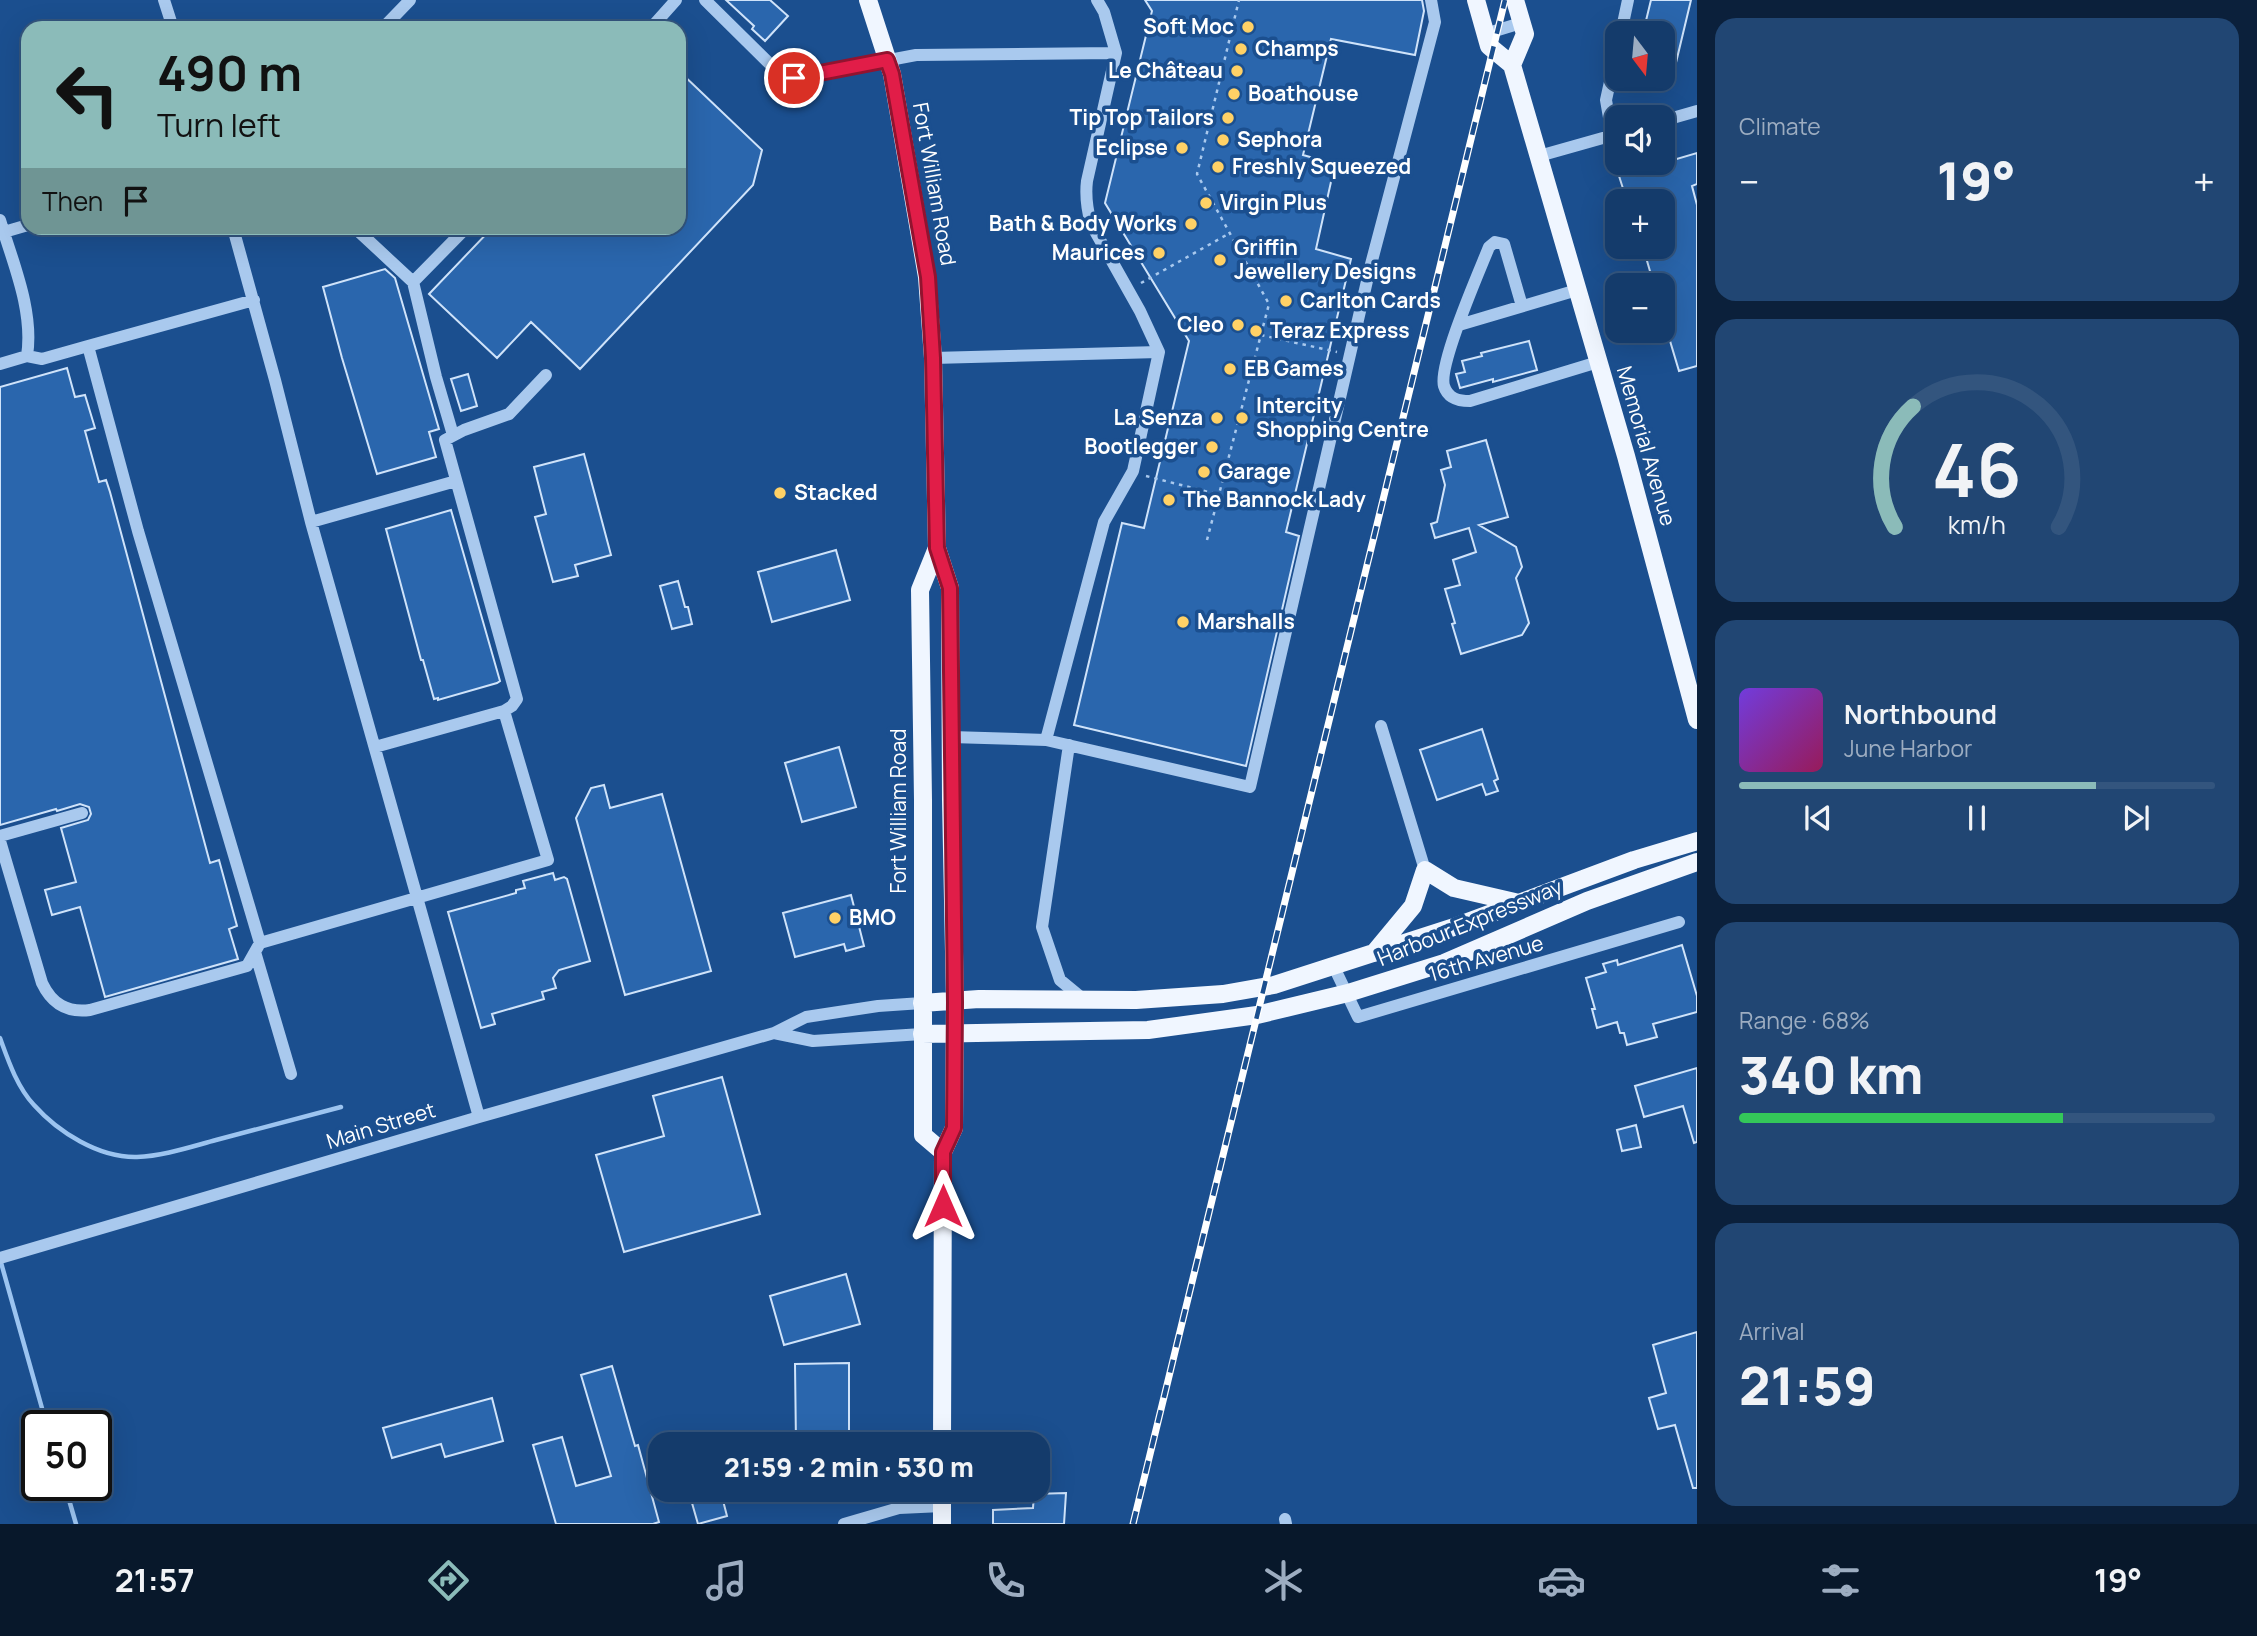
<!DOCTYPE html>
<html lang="en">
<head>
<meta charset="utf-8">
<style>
	:root { --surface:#143b6b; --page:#214673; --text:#f1f3f6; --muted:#9dadc1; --line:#33557e; --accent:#8bbbb9 }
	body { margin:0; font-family:Manrope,sans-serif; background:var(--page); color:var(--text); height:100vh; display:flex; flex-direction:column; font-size:26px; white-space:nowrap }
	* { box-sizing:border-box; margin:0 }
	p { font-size:23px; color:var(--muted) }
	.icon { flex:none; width:38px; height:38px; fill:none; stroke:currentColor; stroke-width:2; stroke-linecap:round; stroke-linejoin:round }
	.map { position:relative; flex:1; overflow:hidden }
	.panel { display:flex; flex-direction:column; gap:18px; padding:18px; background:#0b203b; width:560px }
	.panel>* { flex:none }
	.hud { position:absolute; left:21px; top:21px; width:665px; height:214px; border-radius:21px; box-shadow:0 7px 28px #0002,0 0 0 2px var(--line); background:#8bbbb9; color:#111; overflow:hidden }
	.needle { width:46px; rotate:164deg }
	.tools { position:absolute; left:1605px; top:21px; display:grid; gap:14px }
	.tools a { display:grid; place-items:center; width:70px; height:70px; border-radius:14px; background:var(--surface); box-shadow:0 7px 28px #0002,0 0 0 2px var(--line); font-size:35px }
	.speed { position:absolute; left:21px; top:1410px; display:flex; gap:14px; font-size:35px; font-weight:700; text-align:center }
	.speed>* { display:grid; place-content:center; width:91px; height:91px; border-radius:50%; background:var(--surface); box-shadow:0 7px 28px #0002,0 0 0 2px var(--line); line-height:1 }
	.speed .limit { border:4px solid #111; border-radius:10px; background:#fff; color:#111 }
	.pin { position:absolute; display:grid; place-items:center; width:60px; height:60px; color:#fff; margin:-30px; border:4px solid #fff; border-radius:50%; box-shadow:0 2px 7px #0007 }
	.me { position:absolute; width:77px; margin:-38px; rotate:0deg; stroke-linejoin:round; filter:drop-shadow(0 0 5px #0008) }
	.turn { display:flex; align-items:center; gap:24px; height:147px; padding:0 21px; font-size:32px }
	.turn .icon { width:91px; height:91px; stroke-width:2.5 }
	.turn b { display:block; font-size:49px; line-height:60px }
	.then { display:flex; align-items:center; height:66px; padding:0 21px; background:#0003; gap:14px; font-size:26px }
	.big { font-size:52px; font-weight:800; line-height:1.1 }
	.panel .tile { flex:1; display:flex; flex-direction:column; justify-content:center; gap:10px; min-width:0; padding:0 24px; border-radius:21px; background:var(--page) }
	.panel .dial { align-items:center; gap:0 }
	.dial svg { height:182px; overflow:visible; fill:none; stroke:var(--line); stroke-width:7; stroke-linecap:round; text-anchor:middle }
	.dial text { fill:var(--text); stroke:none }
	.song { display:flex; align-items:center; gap:21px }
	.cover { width:84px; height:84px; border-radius:10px; background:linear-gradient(135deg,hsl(260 70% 55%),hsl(330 70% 35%)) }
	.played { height:7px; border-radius:4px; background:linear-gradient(90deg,var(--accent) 75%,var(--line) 75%) }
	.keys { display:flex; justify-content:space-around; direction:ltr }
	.heat { display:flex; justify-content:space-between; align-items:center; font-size:38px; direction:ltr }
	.charge { height:10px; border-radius:5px; background:linear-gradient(90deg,#34c759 68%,var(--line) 0) }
	.trip { position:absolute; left:648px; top:1432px; width:402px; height:70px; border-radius:21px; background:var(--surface); box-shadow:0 7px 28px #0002,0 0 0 2px var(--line); font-weight:800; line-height:70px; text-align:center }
	.tabs { display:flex; height:112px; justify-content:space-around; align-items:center; background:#08182b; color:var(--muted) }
	.tabs .icon { width:49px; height:49px }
	.tabs .on { color:var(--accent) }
	.tabs b { font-size:32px; color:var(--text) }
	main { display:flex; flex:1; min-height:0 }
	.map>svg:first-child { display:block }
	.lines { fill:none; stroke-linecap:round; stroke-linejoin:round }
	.stream { stroke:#9cc4f0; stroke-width:4.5 }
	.building { fill:#2a66ad; stroke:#cfe3fa; stroke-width:2 }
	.path { stroke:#a9c9ee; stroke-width:2.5; stroke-dasharray:3.5 5; stroke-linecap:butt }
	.minor { stroke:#a9c9ee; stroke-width:12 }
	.major { stroke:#f0f6ff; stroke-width:18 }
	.rail-casing { stroke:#fff; stroke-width:7 }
	.rail { stroke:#1b4f8f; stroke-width:4.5; stroke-dasharray:13; stroke-linecap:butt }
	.route-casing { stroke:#92132f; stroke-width:18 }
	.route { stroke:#e11d48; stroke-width:12 }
	.poi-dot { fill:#ffd166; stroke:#1b4f8f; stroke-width:2.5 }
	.labels { text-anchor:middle; stroke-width:7; stroke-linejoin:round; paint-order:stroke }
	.poi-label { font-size:21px; font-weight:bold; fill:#fff; stroke:#1b4f8f; text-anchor:start }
	.street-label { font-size:21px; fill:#fff; stroke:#1b4f8f }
</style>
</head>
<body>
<main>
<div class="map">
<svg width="1697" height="1524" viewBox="0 0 1697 1524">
	<rect width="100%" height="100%" fill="#1b4f8f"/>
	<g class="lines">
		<path class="stream" d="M0,1038C8,1060 17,1087 34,1105C58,1132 99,1158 137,1157C163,1156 190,1147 216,1140C257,1129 299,1118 341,1107
			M0,1259L47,1426
			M65,1486L76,1524"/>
	</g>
	<path class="building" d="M726,0H770L788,16L765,41L752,29L754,26Z
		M1145,0H1422L1424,11L1415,55L1331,39L1303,155L1335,164L1316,249L1351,259L1286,532L1299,536L1246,766L1074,725L1122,523L1144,528L1189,341L1105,203L1152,11Z
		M1651,0H1691L1674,71L1662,68V33H1643Z
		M679,71L762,150L753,185L580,369L531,322L497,358L429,294L492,228H679Z
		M1697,153V184L1692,186L1697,205V366L1679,371L1662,314V285H1654L1643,247H1662V201H1627L1619,176Z
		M385,269L395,278L439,429L429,432L436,457L377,474L342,358L323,287Z
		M1529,341L1537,370L1493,382V379L1460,388L1456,374L1465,372L1462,361L1482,356L1481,353Z
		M67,368L75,397L85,395L95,428L85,431L99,482L106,480L110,492L210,863L219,860L237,926L229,929L238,959L105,997L80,907L52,915L45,890L76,882L61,828L88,820L91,814L89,807L80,804L57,811L56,809L0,825V387Z
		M468,374L477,406L461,411L451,379Z
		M1486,440L1508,517L1479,525L1516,547L1522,567L1516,578L1529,623L1522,635L1461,654L1452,624L1455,623L1445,589L1460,585L1453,560L1476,552L1469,528L1435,538L1431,524L1437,522L1445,485L1441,470L1451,467L1447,451Z
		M584,454L611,555L575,565L578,576L553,582L535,517L546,514L534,467Z
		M451,510L500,681L497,683L438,700V698L434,699L423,660H421L386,529Z
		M836,550L850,600L772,622L758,572Z
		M678,581L685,607H688L692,624L672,629L660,586Z
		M1482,729L1498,779L1494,781L1498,791L1486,795L1482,784L1437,800L1420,750Z
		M839,747L856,807L802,822L785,763Z
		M604,785L610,808L662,794L711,971L625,995L576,818L591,788Z
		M553,873L555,880L564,877L567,879L590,961L559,970L553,978L556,988L542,992L544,999L492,1014L495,1024L481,1028L448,912L516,893V890L525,888L523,881Z
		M851,895L864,946L846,951L844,944L795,957L783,913Z
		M1682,945L1697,996V1012L1653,1024L1657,1037L1627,1045L1624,1033H1620L1617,1022L1597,1028L1592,1009H1595L1586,978L1606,972L1603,964L1617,960L1618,965Z
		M1697,1068V1142L1694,1143L1683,1106L1644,1117L1635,1086Z
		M722,1077L760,1214L624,1252L596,1155L664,1136L653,1096Z
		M1636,1125L1641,1147L1622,1151L1617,1130Z
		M846,1274L860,1324L784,1345L770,1296Z
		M1697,1332V1488H1693L1675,1425L1658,1429L1649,1398L1666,1393L1653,1345Z
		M849,1363V1444H796L795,1364Z
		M612,1366L635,1446L638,1445L659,1522L653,1524H556L533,1445L562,1437L576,1486L611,1476L581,1375Z
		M492,1398L503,1441L445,1457L441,1444L392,1458L383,1428Z
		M688,1489H720L727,1516L698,1524Z
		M1066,1493L1064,1524H993V1510L1033,1508L1034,1494Z"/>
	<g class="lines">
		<path class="path" d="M1141,283L1230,233
			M1261,335L1337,352
			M1146,476L1220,495
			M1207,540L1269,304L1197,174L1239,0"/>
		<path class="minor" d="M164,0L173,28
			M705,0L781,75L794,78L916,55L1116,53
			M383,28L410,0
			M651,28L676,0
			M1621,33L1628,0
			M1485,34L1521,23
			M1662,121L1697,111
			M1612,135L1606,100L1617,50
			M1539,156L1617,134
			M0,220C13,263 34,311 27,356L0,364
			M233,228L275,380L311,522L479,1117
			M355,228L413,282L466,228
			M4,232L28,225
			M413,282L436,377L453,435
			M254,300L88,346L138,531L260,943L548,860L504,711
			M1522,306L1504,244L1495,242L1489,247C1479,272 1438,365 1444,386C1448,399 1459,401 1470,401L1598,362
			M1459,325L1577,290
			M27,356L42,359L88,346
			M933,358L1159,352
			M311,522L456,481
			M1381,726L1425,870
			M951,737L1046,740L1250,787L1370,268L1435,22L1431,0
			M1046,740L1104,522L1133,471L1159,352L1140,311L1091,224C1087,209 1085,197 1087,181L1116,53L1104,12L1097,0
			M1069,745L1042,927L1060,980L1083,999
			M375,747L504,711L512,706L517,699L445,440L464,430L509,414L546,375
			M0,836L82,813
			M0,841L42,983C52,1004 67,1013 90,1010L247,966L260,943
			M255,952L291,1074
			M1334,967L1358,1017L1679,922
			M774,1033L813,1041L922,1034
			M0,1258L479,1117L774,1033L806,1017L878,1006L922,1003
			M1285,1519L1286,1524
			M844,1524L899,1508L942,1506"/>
		<path class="major" d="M868,0L892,74L927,277L933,358L937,548L950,588L951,800L955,1002L954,1128L943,1152L942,1444
			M1476,0L1489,46L1512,65L1626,456L1697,720
			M1512,65L1525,34L1515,0
			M937,548L920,590L923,800V1135L943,1152
			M1374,953L1413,906L1425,870L1454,888L1519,903
			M922,1003L979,999L1136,1000L1223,994L1274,985L1457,926L1634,860L1697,841
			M922,1034L1148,1030L1257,1015L1348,993L1444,963L1587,901L1697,862
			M942,1489V1524"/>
		<g class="rail-casing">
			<path id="rail" d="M1133,1524L1505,0"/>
		</g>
		<use href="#rail" class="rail"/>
	</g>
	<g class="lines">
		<g class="route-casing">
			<path id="route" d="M794,78L887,60L892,74L928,277L933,358L937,548L950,588L955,1002L954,1128L943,1152V1206"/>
		</g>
		<use href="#route" class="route"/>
	</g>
	<g class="poi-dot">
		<circle cx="1248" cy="27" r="7"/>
		<circle cx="1241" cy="49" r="7"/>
		<circle cx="1237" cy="71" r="7"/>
		<circle cx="1234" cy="94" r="7"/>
		<circle cx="1228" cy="118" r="7"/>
		<circle cx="1223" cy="140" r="7"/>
		<circle cx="1182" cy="148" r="7"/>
		<circle cx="1218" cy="167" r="7"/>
		<circle cx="1206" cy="203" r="7"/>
		<circle cx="1191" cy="224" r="7"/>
		<circle cx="1159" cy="253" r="7"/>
		<circle cx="1220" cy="260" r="7"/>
		<circle cx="1286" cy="301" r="7"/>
		<circle cx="1238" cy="325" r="7"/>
		<circle cx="1256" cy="331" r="7"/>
		<circle cx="1230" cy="369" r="7"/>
		<circle cx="1217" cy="418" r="7"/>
		<circle cx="1242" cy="418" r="7"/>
		<circle cx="1212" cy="447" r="7"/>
		<circle cx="1204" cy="472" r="7"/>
		<circle cx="780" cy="493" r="7"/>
		<circle cx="1169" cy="500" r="7"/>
		<circle cx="1183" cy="622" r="7"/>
		<circle cx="835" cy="918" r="7"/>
	</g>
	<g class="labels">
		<g class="poi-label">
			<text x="1234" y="34" text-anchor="end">Soft Moc</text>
			<text x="1255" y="56">Champs</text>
			<text x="1223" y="78" text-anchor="end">Le Château</text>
			<text x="1248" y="101">Boathouse</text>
			<text x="1214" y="125" text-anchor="end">Tip Top Tailors</text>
			<text x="1237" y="147">Sephora</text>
			<text x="1168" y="155" text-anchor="end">Eclipse</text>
			<text x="1232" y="174">Freshly Squeezed</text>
			<text x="1220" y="210">Virgin Plus</text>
			<text x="1177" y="231" text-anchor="end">Bath &amp; Body Works</text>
			<text x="1234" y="255">Griffin<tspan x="1234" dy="24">Jewellery Designs</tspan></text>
			<text x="1145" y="260" text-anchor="end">Maurices</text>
			<text x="1300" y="308">Carlton Cards</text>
			<text x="1224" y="332" text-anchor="end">Cleo</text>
			<text x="1270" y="338">Teraz Express</text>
			<text x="1244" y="376">EB Games</text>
			<text x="1256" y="413">Intercity<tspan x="1256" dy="24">Shopping Centre</tspan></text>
			<text x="1203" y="425" text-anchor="end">La Senza</text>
			<text x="1198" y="454" text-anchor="end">Bootlegger</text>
			<text x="1218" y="479">Garage</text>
			<text x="794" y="500">Stacked</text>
			<text x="1183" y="507">The Bannock Lady</text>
			<text x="1197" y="629">Marshalls</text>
			<text x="849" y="925">BMO</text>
		</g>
		<g class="street-label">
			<text transform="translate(934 184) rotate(80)" y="7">Fort William Road</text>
			<text transform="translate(1646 446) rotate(74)" y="7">Memorial Avenue</text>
			<text transform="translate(899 811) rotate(-90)" y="7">Fort William Road</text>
			<text transform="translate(1470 923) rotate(-22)" y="7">Harbour Expressway</text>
			<text transform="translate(1486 959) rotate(-16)" y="7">16th Avenue</text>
			<text transform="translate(381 1126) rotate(-17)" y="7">Main Street</text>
		</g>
	</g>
</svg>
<div class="tools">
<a><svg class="needle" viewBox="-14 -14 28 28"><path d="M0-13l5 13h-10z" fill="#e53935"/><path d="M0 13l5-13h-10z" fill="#9dadc1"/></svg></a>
<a><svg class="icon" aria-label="sound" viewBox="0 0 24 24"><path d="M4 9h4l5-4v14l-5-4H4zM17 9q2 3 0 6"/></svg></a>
<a>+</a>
<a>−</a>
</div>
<div class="speed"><div class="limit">50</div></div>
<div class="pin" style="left:794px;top:78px;background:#d93025"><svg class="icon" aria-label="arrive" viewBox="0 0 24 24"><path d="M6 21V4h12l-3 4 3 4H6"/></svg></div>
<svg class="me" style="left:943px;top:1206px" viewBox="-20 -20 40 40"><path d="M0-17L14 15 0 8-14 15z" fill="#e11d48" stroke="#fff" stroke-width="4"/></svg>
<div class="trip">21:59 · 2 min · 530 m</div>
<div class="hud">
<div class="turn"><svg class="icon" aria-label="left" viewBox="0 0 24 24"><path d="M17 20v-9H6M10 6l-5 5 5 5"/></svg><div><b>490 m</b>Turn left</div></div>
<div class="then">Then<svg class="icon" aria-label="arrive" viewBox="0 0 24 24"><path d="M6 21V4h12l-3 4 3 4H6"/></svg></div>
</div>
</div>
<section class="panel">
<div class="tile"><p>Climate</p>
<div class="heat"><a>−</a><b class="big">19°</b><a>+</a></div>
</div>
<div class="tile dial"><svg viewBox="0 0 100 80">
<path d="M14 69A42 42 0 1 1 86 69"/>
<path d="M14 69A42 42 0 0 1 22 16" stroke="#8bbbb9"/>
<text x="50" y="56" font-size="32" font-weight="700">46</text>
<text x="50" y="72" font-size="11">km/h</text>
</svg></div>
<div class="tile">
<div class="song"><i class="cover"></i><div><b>Northbound</b><p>June Harbor</p></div></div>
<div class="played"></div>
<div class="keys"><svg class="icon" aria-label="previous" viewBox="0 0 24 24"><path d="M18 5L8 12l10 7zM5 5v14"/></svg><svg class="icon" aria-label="pause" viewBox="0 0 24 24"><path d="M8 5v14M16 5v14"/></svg><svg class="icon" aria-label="next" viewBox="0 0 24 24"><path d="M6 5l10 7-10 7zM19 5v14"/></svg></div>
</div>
<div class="tile"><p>Range · 68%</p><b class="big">340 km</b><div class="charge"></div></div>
<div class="tile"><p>Arrival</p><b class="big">21:59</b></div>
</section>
</main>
<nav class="tabs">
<b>21:57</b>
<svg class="icon on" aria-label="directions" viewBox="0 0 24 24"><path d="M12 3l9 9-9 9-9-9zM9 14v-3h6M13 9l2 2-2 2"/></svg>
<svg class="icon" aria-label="music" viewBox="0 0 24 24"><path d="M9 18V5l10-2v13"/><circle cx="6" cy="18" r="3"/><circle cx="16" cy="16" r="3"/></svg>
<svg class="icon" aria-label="phone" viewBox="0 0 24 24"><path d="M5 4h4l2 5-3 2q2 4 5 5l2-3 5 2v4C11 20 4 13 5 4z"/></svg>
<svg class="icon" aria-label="climate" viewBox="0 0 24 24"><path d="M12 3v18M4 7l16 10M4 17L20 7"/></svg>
<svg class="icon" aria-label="car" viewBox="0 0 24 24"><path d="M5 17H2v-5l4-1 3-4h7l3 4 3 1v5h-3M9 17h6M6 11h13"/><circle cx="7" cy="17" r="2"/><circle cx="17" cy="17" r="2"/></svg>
<svg class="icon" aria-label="filters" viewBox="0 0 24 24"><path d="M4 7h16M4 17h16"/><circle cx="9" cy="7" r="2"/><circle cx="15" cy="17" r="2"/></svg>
<b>19°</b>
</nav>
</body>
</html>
